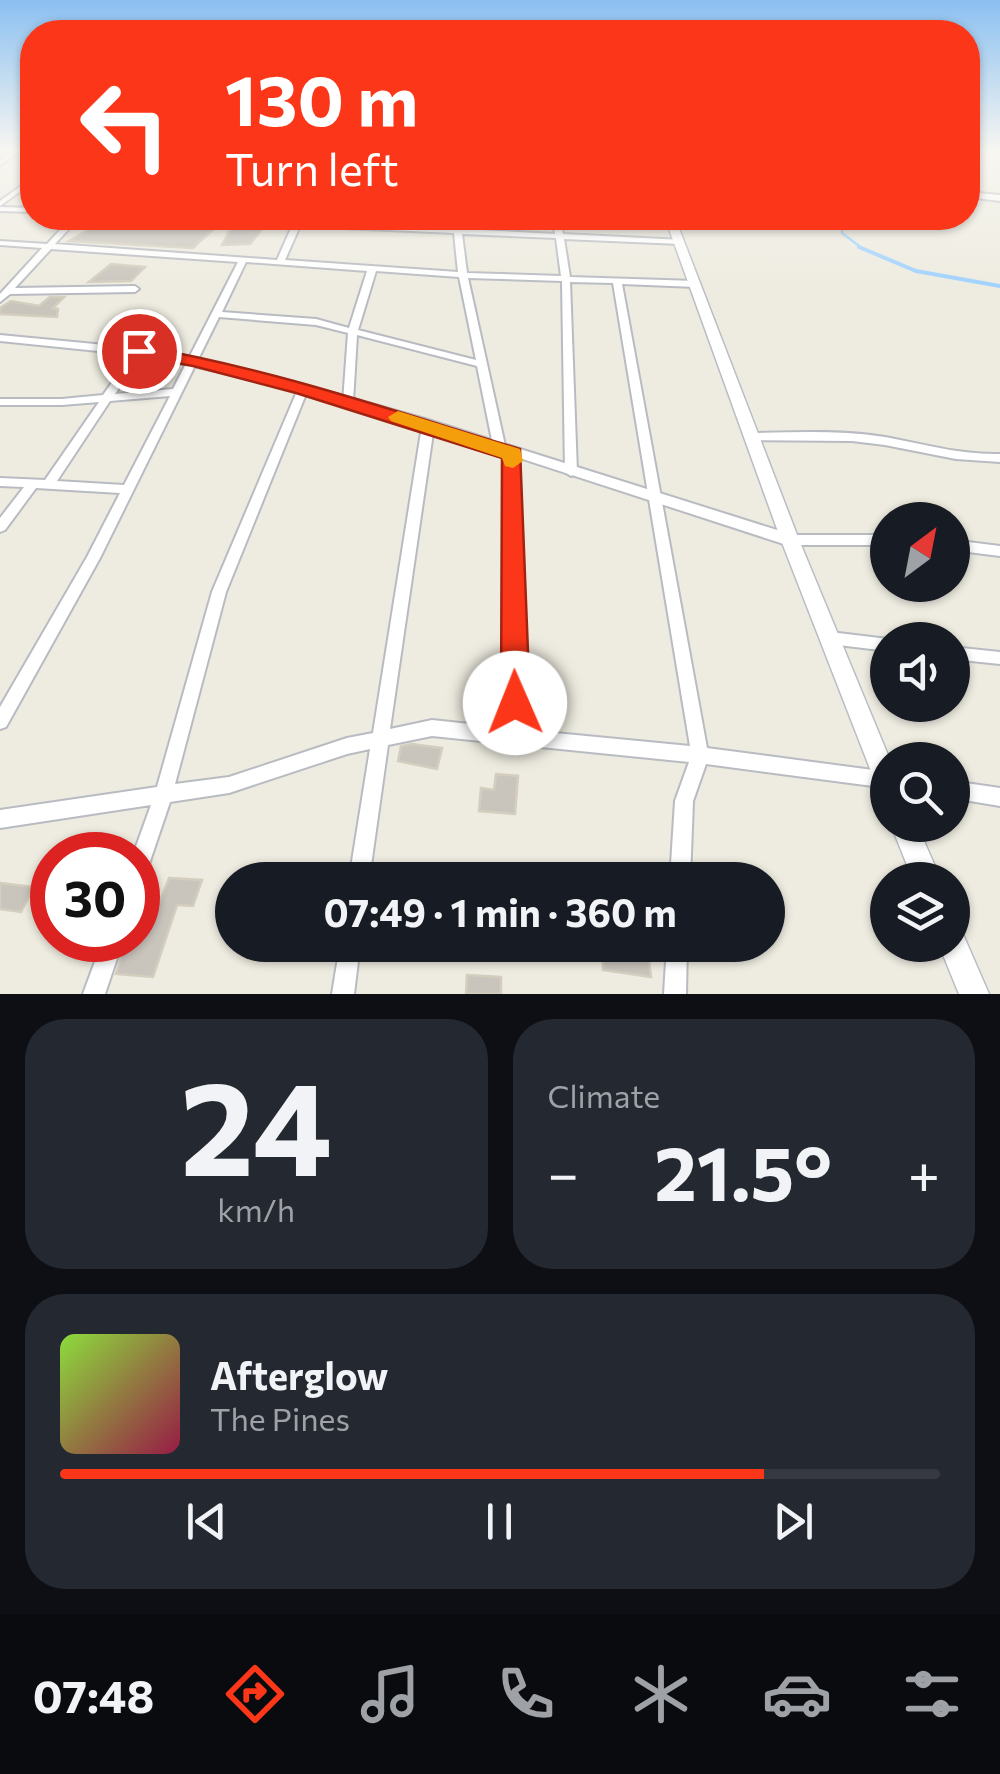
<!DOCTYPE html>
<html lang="en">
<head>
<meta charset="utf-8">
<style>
	:root { --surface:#171b24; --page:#242831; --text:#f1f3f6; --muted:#9ea1a6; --line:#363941; --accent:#fb3619 }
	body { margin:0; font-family:Commissioner,sans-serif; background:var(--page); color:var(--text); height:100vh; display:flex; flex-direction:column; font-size:38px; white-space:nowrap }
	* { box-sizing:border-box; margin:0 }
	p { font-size:32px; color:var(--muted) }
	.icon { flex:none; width:55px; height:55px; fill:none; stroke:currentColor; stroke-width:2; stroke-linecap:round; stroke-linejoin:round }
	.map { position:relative; height:994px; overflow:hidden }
	.drawer { display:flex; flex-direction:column; gap:25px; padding:25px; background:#0d0f14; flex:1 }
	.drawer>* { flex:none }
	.banner { position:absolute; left:20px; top:20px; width:960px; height:210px; border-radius:40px; box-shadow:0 2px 8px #0004; background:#fb3619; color:#fff; overflow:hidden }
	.needle { width:65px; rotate:32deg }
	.buttons { position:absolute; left:870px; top:502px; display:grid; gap:20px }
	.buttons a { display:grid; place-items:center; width:100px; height:100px; border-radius:50%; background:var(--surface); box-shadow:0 2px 8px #0004; font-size:50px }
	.speed { position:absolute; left:30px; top:832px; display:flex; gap:20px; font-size:50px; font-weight:700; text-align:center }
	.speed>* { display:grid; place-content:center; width:130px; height:130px; border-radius:50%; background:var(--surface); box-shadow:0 2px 8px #0004; line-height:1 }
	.speed .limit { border:15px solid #d22; background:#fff; color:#111 }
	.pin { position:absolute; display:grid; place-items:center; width:85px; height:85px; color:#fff; margin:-42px; border:5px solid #fff; border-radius:50%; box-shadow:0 2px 10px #0007 }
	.me { position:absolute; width:110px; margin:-55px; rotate:359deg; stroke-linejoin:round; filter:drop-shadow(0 0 8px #0008) }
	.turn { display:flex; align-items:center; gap:35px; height:210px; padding:0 40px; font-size:45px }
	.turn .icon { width:130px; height:130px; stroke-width:2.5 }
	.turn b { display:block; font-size:70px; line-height:85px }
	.big { font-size:75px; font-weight:700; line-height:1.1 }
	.drawer .widget { flex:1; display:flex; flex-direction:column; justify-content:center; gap:15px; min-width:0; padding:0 35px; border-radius:40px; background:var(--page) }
	.drawer .dial { align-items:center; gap:0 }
	.dial b { font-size:130px; line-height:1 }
	.song { display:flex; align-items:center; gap:30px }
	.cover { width:120px; height:120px; border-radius:15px; background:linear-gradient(135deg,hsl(90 70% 55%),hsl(340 70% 35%)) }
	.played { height:10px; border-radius:5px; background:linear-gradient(90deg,var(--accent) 80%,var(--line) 80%) }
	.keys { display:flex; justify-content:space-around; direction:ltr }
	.heat { display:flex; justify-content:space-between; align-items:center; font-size:55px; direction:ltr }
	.drawer .tiles { flex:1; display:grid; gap:25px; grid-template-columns:1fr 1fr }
	.widget:last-child { grid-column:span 2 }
	.trip { position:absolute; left:215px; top:862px; width:570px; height:100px; border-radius:50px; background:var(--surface); box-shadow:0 2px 8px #0004; font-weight:700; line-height:100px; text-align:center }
	.tab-bar { display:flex; height:160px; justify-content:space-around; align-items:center; background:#090b0e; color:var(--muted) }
	.tab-bar .icon { width:70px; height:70px }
	.tab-bar .on { color:var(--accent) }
	.tab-bar b { font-size:45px; color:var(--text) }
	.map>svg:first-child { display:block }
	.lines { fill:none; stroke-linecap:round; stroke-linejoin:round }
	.stream-far1 { stroke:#9fd1ff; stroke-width:2.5 }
	.stream { stroke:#9fd1ff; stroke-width:4 }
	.building { fill:#c9c5bd; stroke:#d3cebe; stroke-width:2.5 }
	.minor-casing { stroke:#b8bbc1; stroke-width:4 }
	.tertiary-casing { stroke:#b8bbc1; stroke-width:4 }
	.secondary-casing { stroke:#b9bdc4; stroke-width:3 }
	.minor { fill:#fff; fill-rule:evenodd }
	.tertiary { fill:#fff; fill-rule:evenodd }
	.secondary { fill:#fff; fill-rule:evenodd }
	.route { fill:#fb3619; stroke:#a32310; stroke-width:2.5 }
	.slow { fill:#f59e0b }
</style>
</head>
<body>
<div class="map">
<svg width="1000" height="994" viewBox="0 0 1000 994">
	<rect width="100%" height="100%" fill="#eeece0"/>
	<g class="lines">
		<path class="stream-far1" d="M843,218L842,233L863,249"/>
		<path class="stream" d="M859,247L916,271L1000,286"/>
	</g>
	<path class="building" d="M108,218L142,219L134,224L217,226L193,248L69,241Z
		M232,226L234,227L263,228L250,244L222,245Z
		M111,264L145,267L131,281L89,282Z
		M50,297H64L53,308L58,309L57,317L0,314V308L11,301L39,306Z
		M412,744L442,748L437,769L398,761L401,746Z
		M496,774L518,776L515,814L479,811L481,788L494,790Z
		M169,878L202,880L193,906L177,905L153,977L116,974L126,940H138V920L152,922Z
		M0,883L34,887L21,912L0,909Z
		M602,945L647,946L651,977L603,970Z
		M467,975L501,977V994H466Z"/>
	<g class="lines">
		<g class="minor-casing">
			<path id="minor" d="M15,150H22L0,165V160Z
				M32,178V183L0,206V201Z
				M0,207L32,208V212L0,211Z
				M71,218H79L55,244L277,260L292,226L184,220L180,218H221L454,229L453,218H460L461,229L555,234L553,218H560L563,234L683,240V244H680L564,239L570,277L696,281L700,284L696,287L622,284L707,748L888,772V788L706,764L693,801L690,880H670L675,801L689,762L432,736L388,745L369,880H349L370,749L347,754L229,793L170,802L145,876L138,879V855H133L151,805L0,828V810L157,787L212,592L298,389L303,386L308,389L226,592L175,784L229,777L347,738L373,733L422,426L428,423L434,426L390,729L432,720L508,728L507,454L513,450L519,454L524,730L690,746L613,283L570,282L577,472L571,476L565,472L562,281L468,278L506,450L504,453L500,454L494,450L477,366L357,335L353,402L348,405L343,402L348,333L316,325L219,317L100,558L6,727L0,729V707L87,557L120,493L36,488L5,530L0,532V518L24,487L0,486V478L45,480L99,402L62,405H0V399H62L103,395L136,349L139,348L144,351L115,394L173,389L238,262L51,249L15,288L135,286L139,289L135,292L10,294L0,302V294L42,248L0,245V241L47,244ZM300,226L454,233L458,272L285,260ZM462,234L556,238L561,276L467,273ZM246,262L367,271L349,328L316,319L222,312ZM376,271L459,277L476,360L358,330ZM170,396L124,485L57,481L110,401Z
				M753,433C797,432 841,430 885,437C924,444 960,455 1000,454V462L956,459L885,445L852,441L749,440L747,437L749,434Z
				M790,535H888V545H790L785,543L783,540L785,537Z
				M952,540L1000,546V556L952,550Z
				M830,632L888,639L892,640H888V651L830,644L825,642L822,638L825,634Z
				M952,647L1000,652V664L952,659Z
				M952,781L1000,788V806L952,798Z
				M103,940H123L105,994H83Z
				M340,945H360L354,994H332Z
				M667,945H687L686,994H664Z"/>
		</g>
		<g class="tertiary-casing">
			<path id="tertiary" d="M968,192L1000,195V201L968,197Z
				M0,335L147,349L275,377L425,419L796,536L798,540L796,544L790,546L415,424L267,382L147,356L0,341Z"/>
		</g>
		<g class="secondary-casing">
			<path id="secondary" d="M665,218H675L799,540L890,760H888V796L879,792L876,784L781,540Z
				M891,825H917L941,880H913Z
				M952,928L962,932L989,994H959L939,945H952Z"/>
		</g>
		<use href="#minor" class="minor"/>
		<use href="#tertiary" class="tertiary"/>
		<use href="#secondary" class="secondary"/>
	</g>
	<linearGradient id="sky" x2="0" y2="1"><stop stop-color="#8bc0f1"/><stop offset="0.52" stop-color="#f7f6f1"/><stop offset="1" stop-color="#f7f6f1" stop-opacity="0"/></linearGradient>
	<rect width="1000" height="289" fill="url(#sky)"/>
	<path class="route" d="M139,346C269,368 394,411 520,449L530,703L526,712L515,716L505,712L501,703L502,458L296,393L193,366L132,355V347Z"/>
	<path class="slow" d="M398,411L520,449L523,461L513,468L505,466L502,458L391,421L388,417Z"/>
</svg>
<div class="buttons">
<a><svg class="needle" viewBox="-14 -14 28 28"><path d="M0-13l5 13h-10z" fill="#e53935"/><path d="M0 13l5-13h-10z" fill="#9ea1a6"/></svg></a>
<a><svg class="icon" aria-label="sound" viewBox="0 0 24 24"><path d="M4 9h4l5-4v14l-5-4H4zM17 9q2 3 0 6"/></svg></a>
<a><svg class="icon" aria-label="search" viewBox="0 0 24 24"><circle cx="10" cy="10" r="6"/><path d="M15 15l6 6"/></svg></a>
<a><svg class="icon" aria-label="layers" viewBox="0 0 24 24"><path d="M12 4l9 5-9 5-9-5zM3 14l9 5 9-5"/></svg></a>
</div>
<div class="speed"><div class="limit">30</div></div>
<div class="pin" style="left:139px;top:351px;background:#d93025"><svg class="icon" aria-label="arrive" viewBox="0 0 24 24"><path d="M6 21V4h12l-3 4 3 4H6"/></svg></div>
<svg class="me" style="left:515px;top:703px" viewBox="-20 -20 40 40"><circle r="19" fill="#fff"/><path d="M0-13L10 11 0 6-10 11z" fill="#fb3619"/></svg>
<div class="trip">07:49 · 1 min · 360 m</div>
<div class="banner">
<div class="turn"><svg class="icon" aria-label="left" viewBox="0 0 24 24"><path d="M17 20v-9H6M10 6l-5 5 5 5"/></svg><div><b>130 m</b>Turn left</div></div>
</div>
</div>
<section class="drawer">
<div class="tiles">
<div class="widget dial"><b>24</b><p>km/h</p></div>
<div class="widget"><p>Climate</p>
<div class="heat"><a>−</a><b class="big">21.5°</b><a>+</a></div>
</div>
<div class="widget">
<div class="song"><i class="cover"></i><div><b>Afterglow</b><p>The Pines</p></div></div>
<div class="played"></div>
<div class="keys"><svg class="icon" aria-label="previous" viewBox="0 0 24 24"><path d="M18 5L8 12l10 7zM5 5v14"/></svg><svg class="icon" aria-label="pause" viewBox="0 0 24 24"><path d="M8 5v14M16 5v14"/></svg><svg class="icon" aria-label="next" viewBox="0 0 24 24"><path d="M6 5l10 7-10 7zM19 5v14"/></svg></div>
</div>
</div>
</section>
<nav class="tab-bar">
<b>07:48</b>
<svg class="icon on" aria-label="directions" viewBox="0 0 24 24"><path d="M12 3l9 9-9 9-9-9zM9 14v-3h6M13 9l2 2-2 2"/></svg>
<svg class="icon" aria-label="music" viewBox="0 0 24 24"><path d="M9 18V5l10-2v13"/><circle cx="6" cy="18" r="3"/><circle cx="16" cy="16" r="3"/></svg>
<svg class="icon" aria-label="phone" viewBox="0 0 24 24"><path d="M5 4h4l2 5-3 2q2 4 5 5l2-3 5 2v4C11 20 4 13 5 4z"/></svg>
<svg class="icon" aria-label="climate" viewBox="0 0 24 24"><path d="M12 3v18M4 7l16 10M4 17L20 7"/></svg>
<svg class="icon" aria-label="car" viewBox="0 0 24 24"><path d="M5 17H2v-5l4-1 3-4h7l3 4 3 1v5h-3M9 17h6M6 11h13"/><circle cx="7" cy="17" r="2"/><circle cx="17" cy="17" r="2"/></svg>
<svg class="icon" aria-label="filters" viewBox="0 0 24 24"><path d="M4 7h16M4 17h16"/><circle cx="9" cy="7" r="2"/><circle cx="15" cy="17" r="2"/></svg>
</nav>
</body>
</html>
